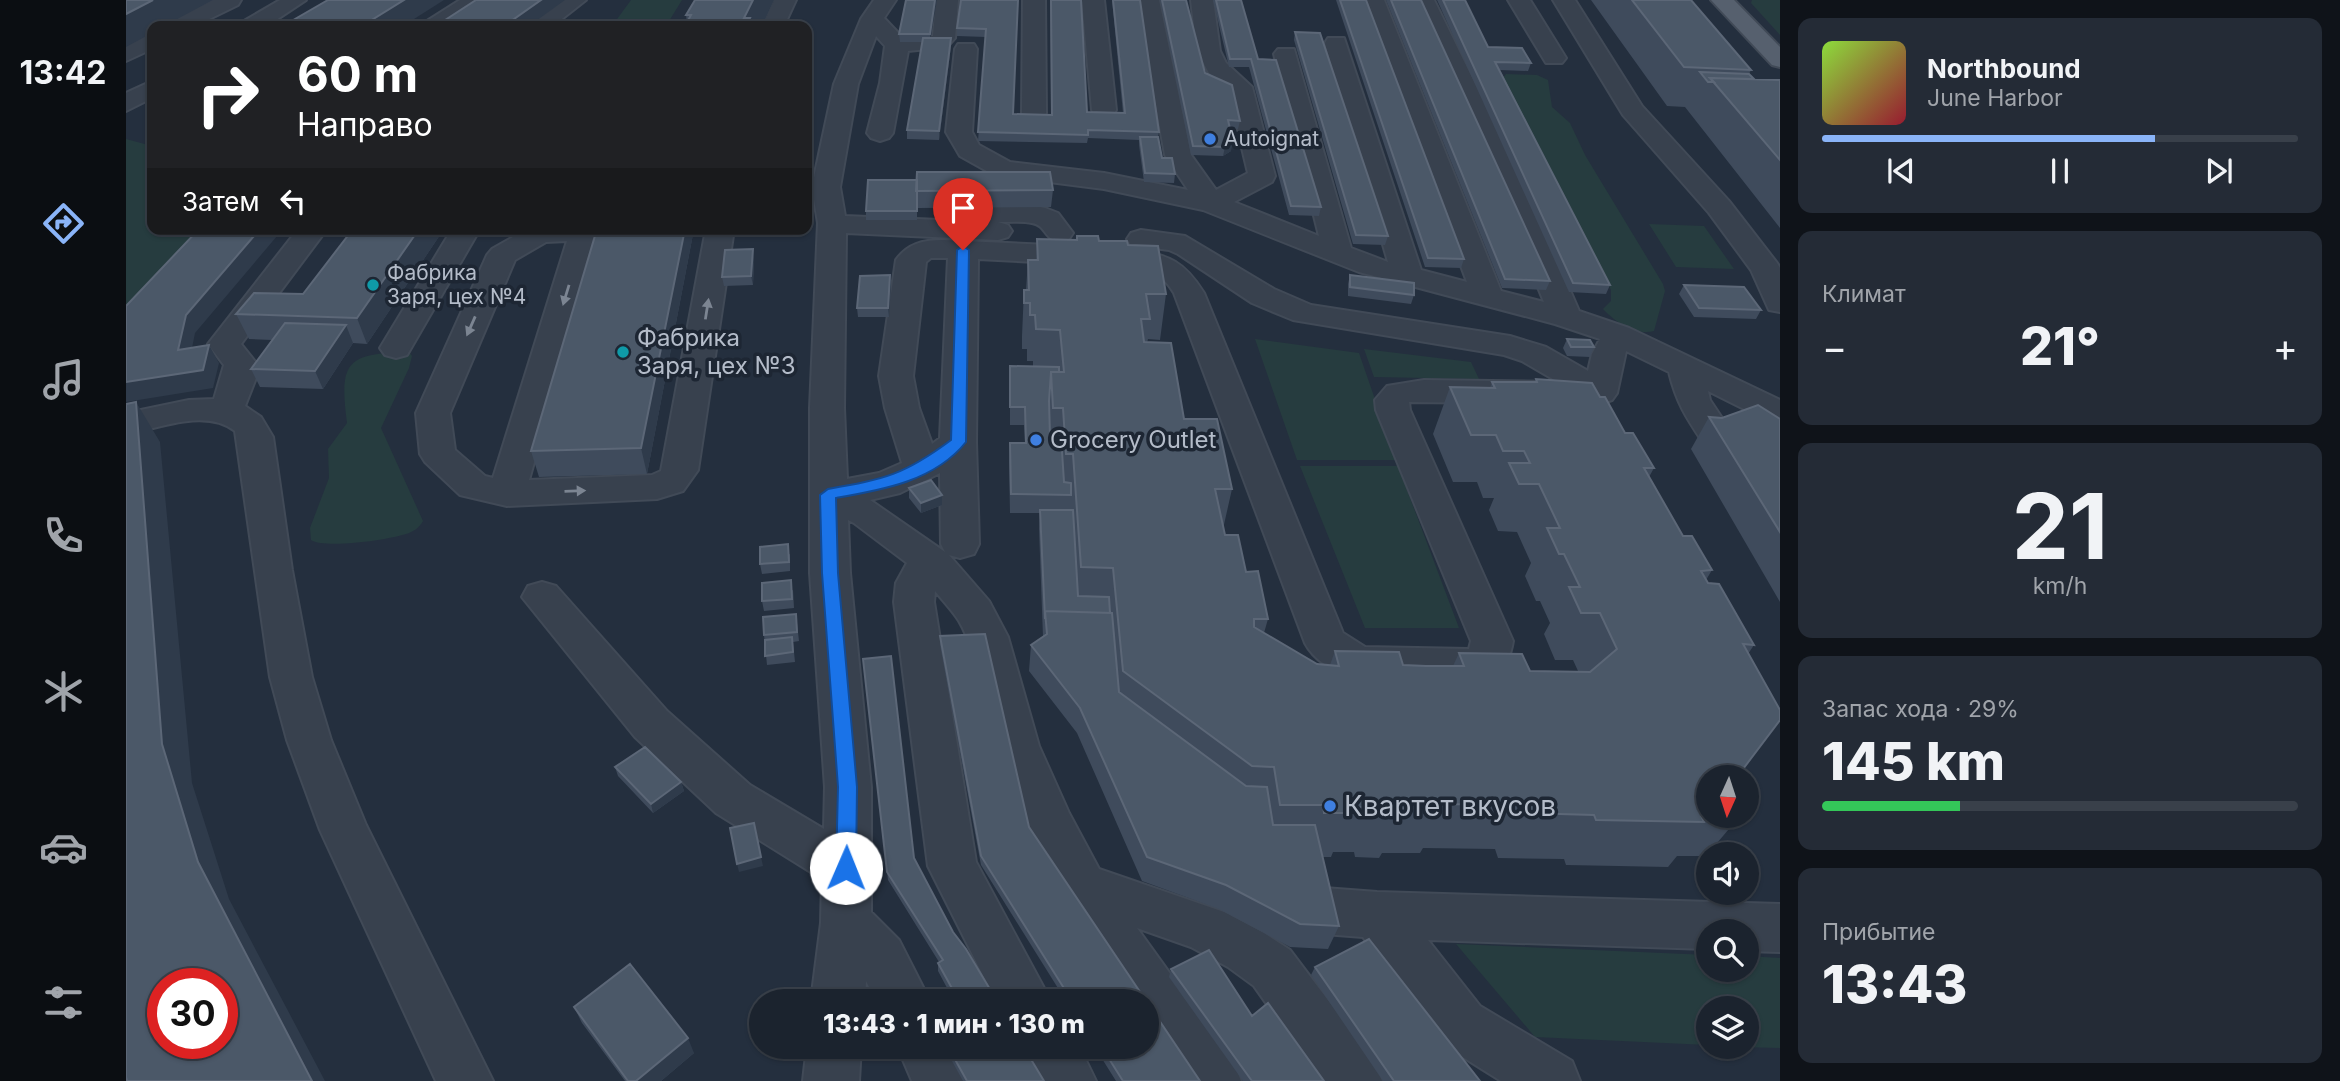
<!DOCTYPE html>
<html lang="ru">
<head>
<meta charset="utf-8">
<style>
	:root { --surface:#1b232e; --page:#242b36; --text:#f1f3f6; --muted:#a0a4aa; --line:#39404a; --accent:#8ab4f8 }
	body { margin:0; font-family:Inter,sans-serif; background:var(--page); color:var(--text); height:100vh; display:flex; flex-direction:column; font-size:26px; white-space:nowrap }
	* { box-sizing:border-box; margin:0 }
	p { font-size:23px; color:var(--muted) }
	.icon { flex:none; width:38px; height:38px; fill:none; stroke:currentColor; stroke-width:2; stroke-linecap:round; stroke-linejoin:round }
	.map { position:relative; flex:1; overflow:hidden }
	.panel { display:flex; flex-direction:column; gap:18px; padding:18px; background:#0f1319; width:560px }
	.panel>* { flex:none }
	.top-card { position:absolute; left:21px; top:21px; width:665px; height:214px; border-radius:14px; box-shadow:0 2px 5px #0004,0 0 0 2px var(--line); background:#202124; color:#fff; overflow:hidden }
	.needle { width:46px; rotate:183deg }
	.buttons { position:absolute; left:1570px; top:765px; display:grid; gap:14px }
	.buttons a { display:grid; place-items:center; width:63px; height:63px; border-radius:50%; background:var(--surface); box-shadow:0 2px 5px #0004,0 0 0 2px var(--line); font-size:35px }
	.speed { position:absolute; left:21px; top:968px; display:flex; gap:14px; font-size:35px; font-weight:700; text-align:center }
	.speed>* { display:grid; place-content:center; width:91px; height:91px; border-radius:50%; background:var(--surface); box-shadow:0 2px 5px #0004,0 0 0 2px var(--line); line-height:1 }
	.speed .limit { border:10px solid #d22; background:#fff; color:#111 }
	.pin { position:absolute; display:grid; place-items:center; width:60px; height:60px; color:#fff; margin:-72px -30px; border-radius:50% 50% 50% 0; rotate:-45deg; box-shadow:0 0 7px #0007 }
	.pin .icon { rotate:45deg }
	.me { position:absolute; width:77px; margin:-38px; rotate:1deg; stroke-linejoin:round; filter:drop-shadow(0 0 5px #0008) }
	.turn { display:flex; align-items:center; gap:24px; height:147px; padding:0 35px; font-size:32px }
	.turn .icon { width:91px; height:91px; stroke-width:2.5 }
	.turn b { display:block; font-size:49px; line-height:60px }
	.then { display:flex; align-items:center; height:66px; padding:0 35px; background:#0003; gap:14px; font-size:26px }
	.big { font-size:52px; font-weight:800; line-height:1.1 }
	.panel .tile { flex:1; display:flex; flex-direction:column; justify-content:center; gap:10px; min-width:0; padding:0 24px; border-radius:14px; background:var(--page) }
	.panel .dial { align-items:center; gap:0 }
	.dial b { font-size:91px; line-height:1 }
	.song { display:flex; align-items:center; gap:21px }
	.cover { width:84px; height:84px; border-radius:10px; background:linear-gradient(135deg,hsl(90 70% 55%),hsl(350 70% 35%)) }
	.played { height:7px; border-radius:4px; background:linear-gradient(90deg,var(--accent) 70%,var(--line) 70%) }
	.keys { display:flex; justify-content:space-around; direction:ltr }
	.heat { display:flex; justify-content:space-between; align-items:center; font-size:38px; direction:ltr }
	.charge { height:10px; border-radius:5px; background:linear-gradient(90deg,#34c759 29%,var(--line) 0) }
	.trip { position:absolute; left:623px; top:989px; width:410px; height:70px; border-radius:35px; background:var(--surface); box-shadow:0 2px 5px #0004,0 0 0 2px var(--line); font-weight:800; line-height:70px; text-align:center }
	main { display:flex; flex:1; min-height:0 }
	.dock { display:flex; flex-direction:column; width:126px; justify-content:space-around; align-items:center; background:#0b0e12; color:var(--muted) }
	.dock .icon { width:49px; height:49px }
	.dock .active { color:var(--accent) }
	.dock b { font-size:32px; color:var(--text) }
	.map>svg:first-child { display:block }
	.green { fill:#263c3f }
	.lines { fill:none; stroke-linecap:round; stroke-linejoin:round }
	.minor-casing { stroke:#414a57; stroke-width:4 }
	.major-casing { stroke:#414a57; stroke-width:4 }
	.minor { fill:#38414e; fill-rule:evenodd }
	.major { fill:#56606e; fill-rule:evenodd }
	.wall { fill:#3f4b5c }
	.shaded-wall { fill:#2f3b4b }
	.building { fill:#4b5868; stroke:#5c6777; stroke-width:2; fill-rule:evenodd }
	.oneway { fill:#7c8592 }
	.route { fill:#1a73e8; stroke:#114b97; stroke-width:2 }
	.shop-dot { fill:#3f7fe0; stroke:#1d2633; stroke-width:2.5 }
	.culture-dot { fill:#0f9aa8; stroke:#1d2633; stroke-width:2.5 }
	.labels { text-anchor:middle; stroke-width:7; stroke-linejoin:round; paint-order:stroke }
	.far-poi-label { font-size:21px; fill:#b4bcc9; stroke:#1d2633; text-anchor:start }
	.poi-label { font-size:24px; fill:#b4bcc9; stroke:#1d2633; text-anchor:start }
	.near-poi-label { font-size:28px; fill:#b4bcc9; stroke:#1d2633; text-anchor:start }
</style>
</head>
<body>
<main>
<nav class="dock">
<b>13:42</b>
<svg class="icon active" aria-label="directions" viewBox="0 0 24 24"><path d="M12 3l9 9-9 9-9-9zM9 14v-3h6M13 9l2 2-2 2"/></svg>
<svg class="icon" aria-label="music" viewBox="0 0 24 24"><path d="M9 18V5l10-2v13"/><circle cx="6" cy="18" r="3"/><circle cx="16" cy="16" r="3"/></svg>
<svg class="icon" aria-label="phone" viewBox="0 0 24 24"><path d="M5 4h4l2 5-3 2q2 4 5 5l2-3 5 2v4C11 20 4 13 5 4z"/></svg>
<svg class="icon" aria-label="climate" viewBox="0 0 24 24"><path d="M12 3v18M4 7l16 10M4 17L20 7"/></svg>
<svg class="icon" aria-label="car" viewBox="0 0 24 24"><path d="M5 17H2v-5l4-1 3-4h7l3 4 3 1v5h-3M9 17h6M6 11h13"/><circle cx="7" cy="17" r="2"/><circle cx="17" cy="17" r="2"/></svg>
<svg class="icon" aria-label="filters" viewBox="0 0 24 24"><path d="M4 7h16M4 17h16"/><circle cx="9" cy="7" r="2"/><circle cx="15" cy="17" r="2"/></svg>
</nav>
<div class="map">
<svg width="1654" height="1081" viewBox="0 0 1654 1081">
	<rect width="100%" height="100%" fill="#242f3e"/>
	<path class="green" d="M505,0H556L540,26H486Z
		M1626,0H1654V35L1625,3Z
		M1380,74L1411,75L1422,80L1426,107L1444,123L1459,155L1537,284L1539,291L1528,331C1510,336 1489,322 1477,309L1485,301V290L1377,78Z
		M0,139L26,146V229H93L0,316Z
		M1523,224L1578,226L1608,269L1550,267Z
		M1129,339L1233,353L1270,460H1171Z
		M1238,349L1345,362L1353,379L1248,377Z
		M283,352L286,356L283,368L255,428L297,521C293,528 287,532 280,534C262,540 199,549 185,540L184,528L203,478L202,449L221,423C213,362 220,353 283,352Z
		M1174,466H1272L1333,628H1239Z
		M1330,944L1582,955V970H1620L1621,956L1654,958V1048L1613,1047L1620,1046V1008H1582V1045L1409,1037Z"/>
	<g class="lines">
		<g class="minor-casing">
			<path id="minor" d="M87,0H115L112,5L69,26H42L45,21Z
				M154,0H180L141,26H115L118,21Z
				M334,0H359L323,26H298L301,21Z
				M435,0H460L427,26H402Z
				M648,0H670L658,26H636Z
				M748,0H770L758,18L777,38L807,36L810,0H832L829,38L821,47L782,51L767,133L763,138L754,141L745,138L741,133L754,83L759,46L750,36L732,84L714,187L719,216L837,221L831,220L827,214L831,208L841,206H909L919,208L932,213L947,233L943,239C916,246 924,226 906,223C896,221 883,222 872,222L882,225L886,231L882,237L872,240L720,233L718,408L721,479L753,473L776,463L759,408L753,376L770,260C781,244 797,240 816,240L1008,249C1044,256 1058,261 1078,293L1217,633L1239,647L1343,649L1345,641L1250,410L1249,400L1261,386L1298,380L1432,382L1396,361L1378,355L1167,320L1126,303L1052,254L1043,250L1005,245L1001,239L1005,233L1015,230L1059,236L1148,289L1185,305L1384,336L1420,347L1462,371L1466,354L1474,339L1429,324L1233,272L1077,210L978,189L868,175L834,156L820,132L829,49L832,44H848L851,49L846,132L853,145L884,162L978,173L1062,190L1039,155L1011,0H1033L1065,155L1090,190L1122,173L1102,89L1083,73L1071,51L1065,0H1087L1094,51L1100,63L1126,87L1149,176L1146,182L1108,202L1193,236L1148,54L1152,49H1168L1225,248L1262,262L1199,43L1202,38H1218L1295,270L1341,282L1236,0H1258L1375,291L1418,302L1370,184L1286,0H1308L1398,184L1453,311L1503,328L1654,400V424L1642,421L1582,391L1584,400L1610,439L1604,447L1592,450L1580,447C1562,420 1551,405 1543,372L1500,351L1491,393L1486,400L1474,404L1283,402L1284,410L1387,641C1385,654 1379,671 1366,678C1344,688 1260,680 1231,679C1211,673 1189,662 1179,643L1048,293C1038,276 1027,270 1008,267L852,259L850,442L853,544L848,554L834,558L823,555L863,601L882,637L913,746L943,813L973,869L1098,912L1138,933L1164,950L1248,1061L1256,1081H1195L1128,986L1102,967L1065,947L1011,928L1107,1061L1115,1081H1054L1020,1033V1001H998C948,920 903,838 869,749C854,710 854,656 833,621C826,610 817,601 809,591L808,602L850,862L925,1001H870L802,866L768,602L770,583L781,563L728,523L722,520L724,573L745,787V912L773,940L804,1001H750L740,981L739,1001H685L695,923L696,879L590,813L509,737L396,597L402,586L416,582L430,586L541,711L624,785L698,829L699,787L684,573V408L692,223L686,187L708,84L735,19ZM805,258H822L814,438L806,444L793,408L787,376L800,262ZM814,473L815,544L819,552L744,500L774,493Z
				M897,0H919L920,113L917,118L908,120L899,118L896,113Z
				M956,0H978L990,110L987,115L978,117L969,115L966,110Z
				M1382,0H1404L1440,58L1436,63H1420Z
				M1427,0H1449L1516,106L1603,201L1651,263L1654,268V312L1643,310L1625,270L1583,213L1497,115Z
				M26,33V49L0,61V45Z
				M26,81V98L0,111V93Z
				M172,229H201L115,344L131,364L130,378L119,406L135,417L147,437L166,570L186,677L205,740L240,825L367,1081H310L194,830L161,740L144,677L109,431C80,408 32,428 0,435V413L63,400L88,399L98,365L82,344Z
				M326,229H354L281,355L270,358L259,355L254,348Z
				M401,229H473V232L403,480L526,475L535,471L580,229H608L572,470L557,491L531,499L381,506L334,495L299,462L294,454L290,413L361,255L366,249ZM441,241L367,478L359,476L329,450L324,413L389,260L420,242Z
				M1159,885L1251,892L1654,904V952L1620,951V931H1582V949L1302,940L1354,1006L1446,1061L1454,1081H1375L1316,1044L1237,937L1159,931L1141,924L1134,908L1141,892Z
				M681,1046H735L733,1081H677Z
				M771,1046H827L842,1081H786Z
				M896,1046H953L970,1081H912Z"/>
		</g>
		<g class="major-casing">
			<path id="major" d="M1585,0H1608L1654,47V67L1646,65Z"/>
		</g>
		<use href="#minor" class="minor"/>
		<use href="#major" class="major"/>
	</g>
	<path class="wall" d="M811,0L804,38L825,46L813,140L781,139V130L796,42H774L773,34Z
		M892,0L887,114L925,115L924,0L961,112L997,113L986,0H1014L1033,132L1032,137L1036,158L1049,174L1048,183L1018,182L1013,145V140L962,138L961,143L852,141L860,37L831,36V28Z
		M1034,0H1060L1079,73L1114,121L1112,129H1104L1105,151L1097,156L1065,155Z
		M1087,0H1115L1132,59L1195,207L1193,216L1163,215L1123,67H1103Z
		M1210,0H1240L1338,259L1335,268L1299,267Z
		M1260,0H1295L1424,281L1420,290L1376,288Z
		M1311,0H1339L1362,47L1405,63L1402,71L1374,70L1484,285L1480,294L1443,292Z
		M1465,0H1565L1625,70L1623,74L1628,79L1654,80V228L1559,107L1541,106Z
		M648,1L561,23L560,15Z
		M1169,32L1262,236L1259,245L1227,244L1168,40Z
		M791,180L927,190L925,207L791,208V220H740V211Z
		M227,229H318L241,344L227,343L197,389L134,387L125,369L146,340L123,339L110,314L177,294Z
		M471,229H568L521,474L413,477L405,451Z
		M951,236L1002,245L1040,294L1034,340L1022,339L1021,343L1058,419L1106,489L1097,529L1099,535L1120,572L1142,619L1138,633L1191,664L1204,665L1209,651L1277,665L1327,666L1333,653L1404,671H1452L1447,660H1429L1418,634L1424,623L1414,601H1410L1399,576L1405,563L1391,532L1372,531L1363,510L1368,498H1357L1351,482H1327L1307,434L1324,387L1364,388L1366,382H1408L1410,379L1474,397L1499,433L1528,468L1523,477L1557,536L1586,570L1580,580L1628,645L1622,654L1582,777V816H1614L1580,856H1551L1542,867L1492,866L1440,865L1438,859L1372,858L1369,849L1297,848L1294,853H1256L1253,858L1229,857L1228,852H1207L1205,857H1197L1213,926L1202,949L1164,947L1093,909L1016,881L951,733L903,671L905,645L917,637L913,529L914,513H884L883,462L884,443H899L898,425H884V366L907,367V361H901V349H896V336L898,290H900L902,260H910L911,239L950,240Z
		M628,258L627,285L598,286L596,277Z
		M764,275L763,317H732L731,308Z
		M1224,275L1288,295L1285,304L1222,296V284Z
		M1558,285L1635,310L1630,319L1568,317L1553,294Z
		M1441,339L1468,347L1464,357L1441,356L1437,348Z
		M1583,417L1654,419V602L1565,449Z
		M783,488L816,495V505L795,513L783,498Z
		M664,554V571L636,574L634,564Z
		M667,590L668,608L638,611L636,601Z
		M670,614L673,641L667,642L669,662L641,665L638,635Z
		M814,636L903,827L1074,1081H990L968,1046H1020V1001H940L855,865L814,645Z
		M737,659L788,858L827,932L871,1001H828L812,971V963L813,962L762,880Z
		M489,767L555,782L558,791L527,813L492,776Z
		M1189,967L1354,1081H1257L1185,975Z
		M1045,969L1126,1016L1198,1081H1117L1043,977Z
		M448,1007L568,1053L535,1081H499L456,1023Z
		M826,1054L918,1081H837L826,1061Z"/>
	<path class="shaded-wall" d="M27,0H87L38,26H26V33L0,47V14Z
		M278,0H318L277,26H236Z
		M415,0H439L403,26H378Z
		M627,0H648L636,26H619L618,18Z
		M809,0H811L804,42V34Z
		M825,38V46L813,140V131Z
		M1107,142L1105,151L1097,156L1099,147Z
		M134,229H157L69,333L62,368L52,350L60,315Z
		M293,229H318L241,344L231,318Z
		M559,229H568L521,474L515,448Z
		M627,249L628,258L627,285L625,276Z
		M764,275L765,285L763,317L762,308Z
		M220,325L227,343L197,389L189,371Z
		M83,345L93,363L87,388L0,402V382Z
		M10,402L34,442L66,783L103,899L199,1081H186L72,862L36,744Z
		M816,495V505L795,513V503Z
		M555,782L558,791L527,813L525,804Z
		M635,857L637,866L613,872L611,864Z
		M562,1038L568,1053L535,1081H510Z"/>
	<path class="building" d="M0,0H27L0,14Z
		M202,0H278L236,26H157Z
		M350,0H415L378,26H310Z
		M569,0H627L618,18H624L620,26H559L565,15H560Z
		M780,0H809L804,34H773Z
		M835,0H892L887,114L926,115L925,0H955L961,112L999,113L987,0H1014L1033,132L962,130V135L852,132L860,29L831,28Z
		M1036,0H1060L1079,73L1106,85L1114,121L1102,120L1107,142L1099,147L1067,146Z
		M1090,0H1115L1132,59L1150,60L1195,207L1165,206L1125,59H1104Z
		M1214,0H1240L1338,259L1302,258Z
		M1265,0H1295L1424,281L1379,279Z
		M1317,0H1339L1362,47L1396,48L1405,63L1369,62L1484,285L1447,283Z
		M1506,0H1565L1625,70L1558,67Z
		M149,22L158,23L153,26H142Z
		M1169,32L1194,33L1262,236L1230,235Z
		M797,38H825L813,131L781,130Z
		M1574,72L1623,74L1628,79L1584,78L1588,82H1582Z
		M1584,78L1654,80V160Z
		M1014,137H1032L1036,158H1046L1049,174L1019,173Z
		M791,172H924L927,190L790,191Z
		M742,180H791V211H740Z
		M73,229H134L60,315L52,350L83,345L77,370L0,382V306Z
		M227,229H293L231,318L110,314L128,293L177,294Z
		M471,229H559L515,448L405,451Z
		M951,236H972L973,241H1001L1002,245L1032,246L1040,294H1020L1024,319H1015L1018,342L1045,343L1058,419H1091L1106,489H1089L1099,535H1112L1120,572L1132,571L1142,619H1128V627L1191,664L1213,666L1209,651L1273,652L1277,665L1300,666H1338L1333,653L1396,654L1404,671L1464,672L1491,649L1474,613H1455L1443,587H1454L1438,554H1433L1421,528H1434L1413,484H1393L1383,463H1404L1398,451H1377L1370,435H1345L1324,387L1369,388L1366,382H1411L1410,379L1466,383L1474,397H1479L1499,433H1507L1528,468H1518L1557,536H1566L1586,570L1575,571L1582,583L1593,584L1628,645L1617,644L1654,710V720L1611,777H1582V812L1573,811L1578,822L1470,820L1468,815L1399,813L1396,805L1316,804L1317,809L1273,808L1274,813H1249L1248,808L1237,807H1223L1224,813H1198L1197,805H1154L1148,767L1126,766L997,671L987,568L955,567L947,454H940L937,408H927L925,372H938L934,330L910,329L909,315H904V303H898V290H903L902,260H912L911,239L951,240Z
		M627,249L625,276L596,277L599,250Z
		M764,275L762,308H731L734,276Z
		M1224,275L1288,283V295L1224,287Z
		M1558,285L1618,287L1635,310L1573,308Z
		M159,323L220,325L189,371L125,369Z
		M1441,339L1464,340L1468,347H1445Z
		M884,366L933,367V372H925L923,401L924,437L935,436L938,482L945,483V495L885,494L884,443H900L899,407H884Z
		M10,402L36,744L72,862L186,1081H1L0,1077V404ZM37,984H96V1043H37Z
		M1632,405L1654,419V532L1583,417L1596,418Z
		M805,480L816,495L795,503L783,488Z
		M914,510H947L952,596L983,597L984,613L919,611V619Z
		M662,544L663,562L634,564V547Z
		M665,580L666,599L636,601V583Z
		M919,611L986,613L993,692L1120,786L1141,787L1147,825H1189L1213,926L1174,924L1100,885L1021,857L954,708L905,645L921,634Z
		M670,614L671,632L638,635L637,617Z
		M859,634L903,827L1074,1081H997L975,1046H1020V1001H946L855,856L814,636Z
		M666,637L667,652L639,656V640Z
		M765,656L788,858L827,932L840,949L871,1001H833L812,963L817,960L761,872L737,659Z
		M519,747L555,782L525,804L489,767Z
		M628,823L635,857L611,864L604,828Z
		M1243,939L1354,1081H1268L1189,967Z
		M1083,950L1126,1016L1142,1003L1198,1081H1126L1045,969Z
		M504,964L562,1038L510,1081H502L448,1007Z
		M839,1046H897L918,1081H841L826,1054Z"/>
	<defs><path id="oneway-solid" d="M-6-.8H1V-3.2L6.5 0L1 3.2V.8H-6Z" transform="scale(1.75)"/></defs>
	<g class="oneway">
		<use href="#oneway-solid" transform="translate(440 295) rotate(107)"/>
		<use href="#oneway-solid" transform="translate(581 309) rotate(-81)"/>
		<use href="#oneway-solid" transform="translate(345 326) rotate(114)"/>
		<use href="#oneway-solid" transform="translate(449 491) rotate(-2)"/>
	</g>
	<path class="route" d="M837,246L843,250L840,442C809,481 756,490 710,498L712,573L731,787L730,868L727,875L720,877L713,875L710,868L712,787L696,573L694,495L702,489C759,479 778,475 825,440L831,250Z"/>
	<g class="shop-dot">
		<circle cx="1084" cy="139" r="7"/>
		<circle cx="910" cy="440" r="7"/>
		<circle cx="1204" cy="806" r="7"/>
	</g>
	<g class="culture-dot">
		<circle cx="247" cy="285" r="7"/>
		<circle cx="497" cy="352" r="7"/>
	</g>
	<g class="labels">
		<g class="far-poi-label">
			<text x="1098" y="146">Autoignat</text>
			<text x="261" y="280">Фабрика<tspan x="261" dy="24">Заря, цех №4</tspan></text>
		</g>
		<g class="poi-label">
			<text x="511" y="346">Фабрика<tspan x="511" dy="28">Заря, цех №3</tspan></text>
			<text x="924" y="448">Grocery Outlet</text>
		</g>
		<g class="near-poi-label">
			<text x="1218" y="816">Квартет вкусов</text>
		</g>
	</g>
</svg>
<div class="buttons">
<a><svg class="needle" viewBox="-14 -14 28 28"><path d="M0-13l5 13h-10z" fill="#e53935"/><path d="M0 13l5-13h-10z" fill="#a0a4aa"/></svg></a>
<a><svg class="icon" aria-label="sound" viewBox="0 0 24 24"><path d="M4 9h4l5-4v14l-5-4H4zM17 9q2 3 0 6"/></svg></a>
<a><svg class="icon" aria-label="search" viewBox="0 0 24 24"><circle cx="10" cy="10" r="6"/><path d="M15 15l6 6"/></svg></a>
<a><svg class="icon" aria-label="layers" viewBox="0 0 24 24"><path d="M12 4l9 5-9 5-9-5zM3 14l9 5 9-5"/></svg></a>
</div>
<div class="speed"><div class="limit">30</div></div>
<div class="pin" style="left:837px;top:250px;background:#d93025"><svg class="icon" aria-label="arrive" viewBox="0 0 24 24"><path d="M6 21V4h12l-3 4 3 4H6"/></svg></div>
<svg class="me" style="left:720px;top:868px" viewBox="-20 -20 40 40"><circle r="19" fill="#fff"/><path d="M0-13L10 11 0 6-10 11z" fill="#1a73e8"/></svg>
<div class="trip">13:43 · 1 мин · 130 m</div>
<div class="top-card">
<div class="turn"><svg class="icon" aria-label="right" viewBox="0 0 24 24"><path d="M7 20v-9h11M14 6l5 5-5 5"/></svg><div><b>60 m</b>Направо</div></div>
<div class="then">Затем<svg class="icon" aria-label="left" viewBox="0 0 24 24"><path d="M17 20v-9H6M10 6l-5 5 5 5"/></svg></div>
</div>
</div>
<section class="panel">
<div class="tile">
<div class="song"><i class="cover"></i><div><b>Northbound</b><p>June Harbor</p></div></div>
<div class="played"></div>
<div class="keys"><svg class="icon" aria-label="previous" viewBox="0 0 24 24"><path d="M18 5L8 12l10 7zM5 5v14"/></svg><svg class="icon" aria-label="pause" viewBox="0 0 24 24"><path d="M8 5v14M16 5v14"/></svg><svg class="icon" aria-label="next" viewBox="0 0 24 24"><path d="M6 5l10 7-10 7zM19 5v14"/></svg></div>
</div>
<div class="tile"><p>Климат</p>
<div class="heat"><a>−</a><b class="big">21°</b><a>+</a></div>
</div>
<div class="tile dial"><b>21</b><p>km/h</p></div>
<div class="tile"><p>Запас хода · 29%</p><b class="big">145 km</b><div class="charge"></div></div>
<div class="tile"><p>Прибытие</p><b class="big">13:43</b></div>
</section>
</main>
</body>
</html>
